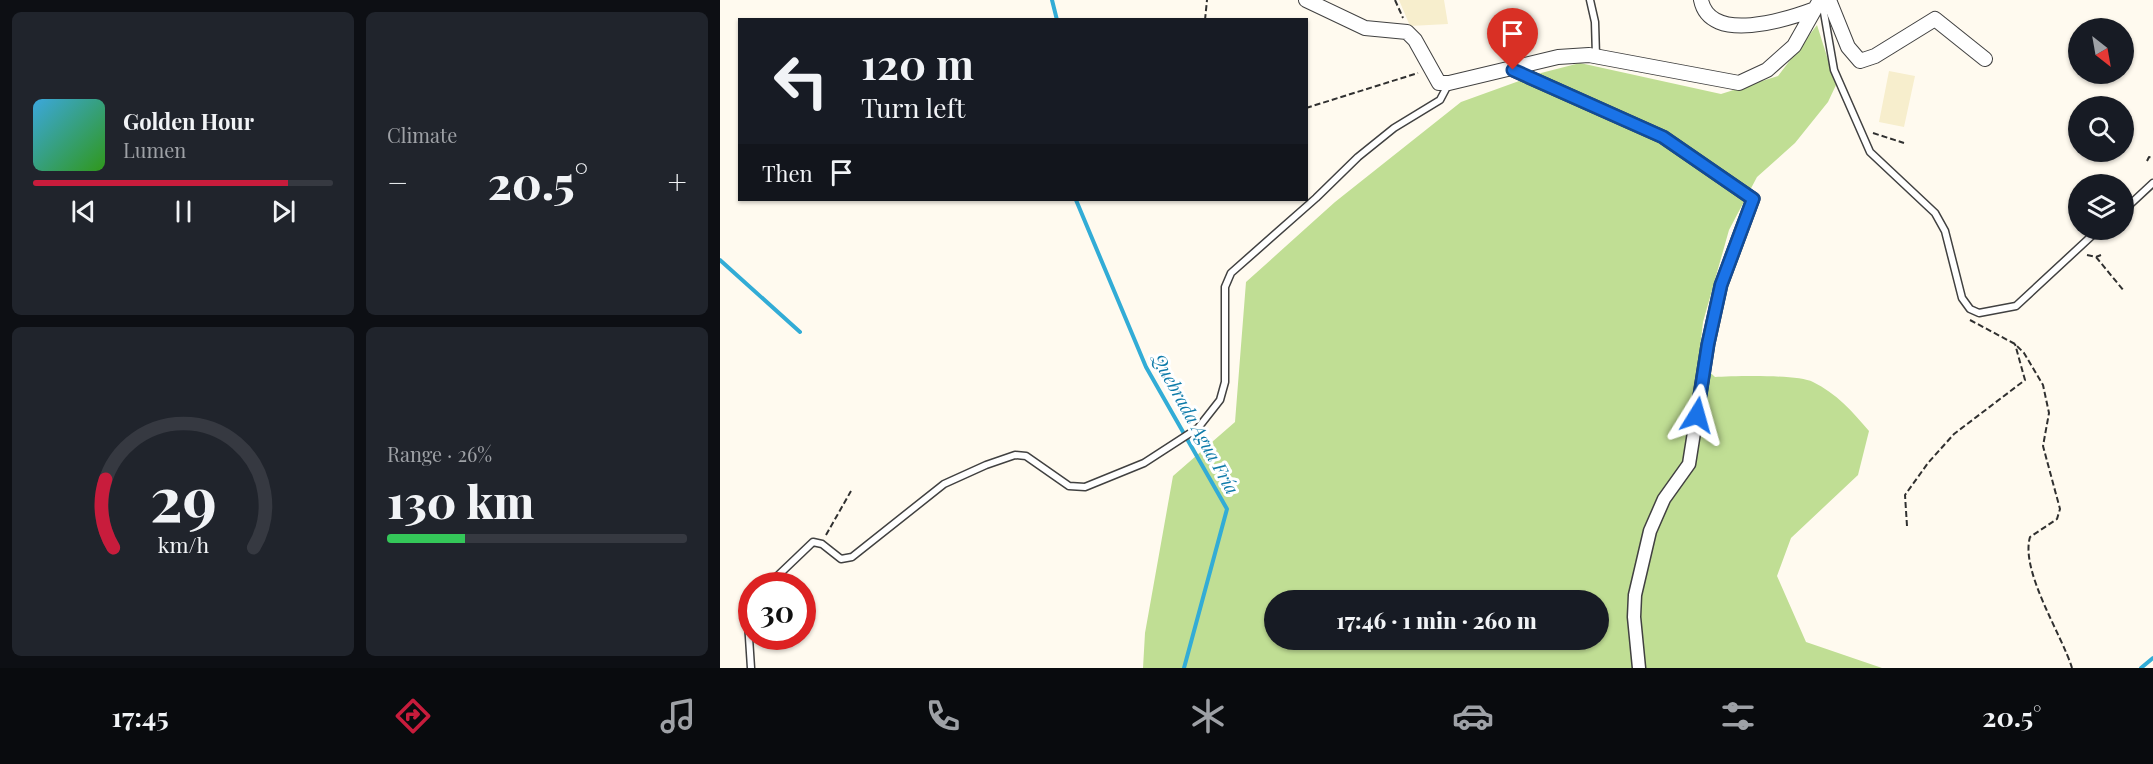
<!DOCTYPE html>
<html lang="en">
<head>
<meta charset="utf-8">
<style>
	:root { --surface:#171b24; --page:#20242c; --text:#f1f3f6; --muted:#9ea1a6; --line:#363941; --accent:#c81c3c }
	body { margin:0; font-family:"Playfair Display",serif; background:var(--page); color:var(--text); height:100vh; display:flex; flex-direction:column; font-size:22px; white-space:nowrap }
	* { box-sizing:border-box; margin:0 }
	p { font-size:20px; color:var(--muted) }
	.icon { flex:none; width:33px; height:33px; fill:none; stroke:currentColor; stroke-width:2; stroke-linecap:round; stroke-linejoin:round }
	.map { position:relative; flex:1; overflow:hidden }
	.panel { display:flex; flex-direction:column; gap:12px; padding:12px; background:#0d0f14; width:720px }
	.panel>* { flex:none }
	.top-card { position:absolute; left:18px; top:18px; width:570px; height:183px; border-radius:0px; box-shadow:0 2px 4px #0004; background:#171b24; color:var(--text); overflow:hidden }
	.needle { width:39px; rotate:149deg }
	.controls { position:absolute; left:1348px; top:18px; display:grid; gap:12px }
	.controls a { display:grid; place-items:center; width:66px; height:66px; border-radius:50%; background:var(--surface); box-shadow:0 2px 4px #0004; font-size:30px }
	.speed { position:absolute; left:18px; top:572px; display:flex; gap:12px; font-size:30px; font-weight:700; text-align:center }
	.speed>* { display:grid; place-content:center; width:78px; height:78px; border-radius:50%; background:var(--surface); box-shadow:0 2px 4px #0004; line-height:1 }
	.speed .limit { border:9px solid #d22; background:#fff; color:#111 }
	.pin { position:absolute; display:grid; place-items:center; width:51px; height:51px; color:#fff; margin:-62px -26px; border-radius:50% 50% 50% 0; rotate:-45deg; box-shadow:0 0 6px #0007 }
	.pin .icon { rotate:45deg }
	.me { position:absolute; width:66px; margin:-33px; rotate:8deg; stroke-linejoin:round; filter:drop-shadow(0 0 4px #0008) }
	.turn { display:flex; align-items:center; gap:21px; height:126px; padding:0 24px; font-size:27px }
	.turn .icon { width:78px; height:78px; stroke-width:2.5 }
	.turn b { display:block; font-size:42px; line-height:51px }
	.then { display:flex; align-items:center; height:57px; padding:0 24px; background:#0003; gap:12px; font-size:22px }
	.big { font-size:45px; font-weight:800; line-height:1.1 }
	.panel .widget { flex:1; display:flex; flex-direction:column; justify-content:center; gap:9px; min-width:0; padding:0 21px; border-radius:9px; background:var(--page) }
	.panel .dial { align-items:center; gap:0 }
	.dial svg { height:156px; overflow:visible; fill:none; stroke:var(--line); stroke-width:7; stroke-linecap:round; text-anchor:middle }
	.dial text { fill:var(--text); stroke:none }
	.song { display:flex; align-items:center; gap:18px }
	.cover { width:72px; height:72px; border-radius:9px; background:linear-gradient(135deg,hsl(200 70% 55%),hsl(110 70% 35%)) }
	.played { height:6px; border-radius:3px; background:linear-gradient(90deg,var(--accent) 85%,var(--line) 85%) }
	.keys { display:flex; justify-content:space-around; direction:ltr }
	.heat { display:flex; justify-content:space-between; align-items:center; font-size:33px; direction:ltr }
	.charge { height:9px; border-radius:4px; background:linear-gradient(90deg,#34c759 26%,var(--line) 0) }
	.panel .tiles { flex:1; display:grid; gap:12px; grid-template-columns:repeat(2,1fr) }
	.trip { position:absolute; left:544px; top:590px; width:345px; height:60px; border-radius:30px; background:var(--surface); box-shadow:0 2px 4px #0004; font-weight:800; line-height:60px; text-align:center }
	.menu { display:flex; height:96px; justify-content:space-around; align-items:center; background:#090b0e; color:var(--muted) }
	.menu .icon { width:42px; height:42px }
	.menu .active { color:var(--accent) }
	.menu b { font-size:27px; color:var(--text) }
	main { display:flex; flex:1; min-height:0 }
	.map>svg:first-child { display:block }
	.farmland { fill:#f7eecd }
	.forest { fill:#c0de94; fill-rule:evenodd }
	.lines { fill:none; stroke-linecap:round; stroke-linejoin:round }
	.stream { stroke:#32acd6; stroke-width:4 }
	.service-casing { stroke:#414141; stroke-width:9 }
	.minor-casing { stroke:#414141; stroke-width:15 }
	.tertiary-casing { stroke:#414141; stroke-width:16 }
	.path { stroke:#303030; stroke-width:2; stroke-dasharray:6 3; stroke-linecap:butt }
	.service { stroke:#fff; stroke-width:6 }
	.minor { stroke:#fff; stroke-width:12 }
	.tertiary { stroke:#fff; stroke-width:14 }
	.route-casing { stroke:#114b97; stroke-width:15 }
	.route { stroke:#1a73e8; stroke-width:10 }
	.labels { text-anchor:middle; stroke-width:6; stroke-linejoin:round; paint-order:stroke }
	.water-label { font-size:18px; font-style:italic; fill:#0e7ba9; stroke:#fff }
</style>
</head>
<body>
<main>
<section class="panel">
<div class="tiles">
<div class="widget">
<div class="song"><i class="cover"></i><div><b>Golden Hour</b><p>Lumen</p></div></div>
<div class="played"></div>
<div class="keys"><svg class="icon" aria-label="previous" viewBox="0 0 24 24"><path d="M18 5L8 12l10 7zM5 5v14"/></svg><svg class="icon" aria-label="pause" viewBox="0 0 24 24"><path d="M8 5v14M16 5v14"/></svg><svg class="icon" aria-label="next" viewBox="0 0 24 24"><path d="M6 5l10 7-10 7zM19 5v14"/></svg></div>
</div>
<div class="widget"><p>Climate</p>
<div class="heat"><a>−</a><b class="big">20.5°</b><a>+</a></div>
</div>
<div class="widget dial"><svg viewBox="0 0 100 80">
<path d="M14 69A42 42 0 1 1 86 69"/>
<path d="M14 69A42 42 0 0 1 10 34" stroke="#c81c3c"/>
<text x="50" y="56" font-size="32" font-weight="700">29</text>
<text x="50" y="72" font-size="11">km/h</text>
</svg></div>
<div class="widget"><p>Range · 26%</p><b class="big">130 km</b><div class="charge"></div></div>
</div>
</section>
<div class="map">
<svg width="1433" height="668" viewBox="0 0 1433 668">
	<rect width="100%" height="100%" fill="#fffaef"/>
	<path class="farmland" d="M679,0H724L728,24L690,26Z
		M1169,71L1195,76L1184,127L1159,122Z"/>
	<path class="forest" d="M1097,25L1116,85L1108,102L1075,143L1037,177L1009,230L983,322L979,357L980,363L995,377C1013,376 1078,374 1093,382C1116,393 1133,412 1149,431L1138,475L1071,538L1057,576L1086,642L1162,668H423L425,633L453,476L515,422L526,282L615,202L741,102L821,73L860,63L1001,94L1058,76ZM555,600H879V639H555Z"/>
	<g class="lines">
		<path class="stream" d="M332,0L337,20
			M356,200L426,367L507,509L464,668
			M0,260L80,332
			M1421,668L1433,658"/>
		<g class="service-casing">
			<path id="service" d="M870,0L875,22L876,56
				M1102,1L1114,70L1150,152L1215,213L1225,231L1242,298L1250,309L1259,313L1296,306L1378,230
				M1404,210L1433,183
				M48,585L93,542L102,544L121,559L132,557L224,484L266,465L295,455L306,456L349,486L365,487L424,463L478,428L500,400L505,382V287L511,273L596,198L638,157L674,128L720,100L729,83
				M31,668L28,622L32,609"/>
		</g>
		<g class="minor-casing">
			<path id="minor" d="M793,70L943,137L1033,199L1001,285L988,344L969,464L944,499L930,531L915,595L914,617L919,668"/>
		</g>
		<g class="tertiary-casing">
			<path id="tertiary" d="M586,0L645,28L687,32L695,40L719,83H729L838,57L869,55L1019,83L1047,70L1074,46L1100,0
				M981,0C990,45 1068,19 1095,9
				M1109,0L1128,47L1140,61L1155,56L1215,19L1265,59"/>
		</g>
		<path class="path" d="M675,0L683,18
			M485,20L487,0
			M586,108L698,73
			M1153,133L1184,143
			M1427,161L1429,157L1433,158
			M1367,255L1376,257L1381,255
			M1376,257L1404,291
			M1250,320L1295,344L1304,353L1323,385L1329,413L1323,446L1340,509L1337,519L1310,537C1300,571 1342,635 1352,668
			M1187,526L1185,495L1208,463L1234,434L1305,380L1295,344
			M106,535L131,491"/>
		<use href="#service" class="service"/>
		<use href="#minor" class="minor"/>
		<use href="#tertiary" class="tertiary"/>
	</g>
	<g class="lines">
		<g class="route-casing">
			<path id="route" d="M793,70L943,137L1033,199L1001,285L988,344L977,415"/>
		</g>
		<use href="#route" class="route"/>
	</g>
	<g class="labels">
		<g class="water-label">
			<text transform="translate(475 424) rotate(61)" y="6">Quebrada Agua Fría</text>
		</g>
	</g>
</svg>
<div class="controls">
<a><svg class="needle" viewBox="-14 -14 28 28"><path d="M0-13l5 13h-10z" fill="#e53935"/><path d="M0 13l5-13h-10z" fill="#9ea1a6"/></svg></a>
<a><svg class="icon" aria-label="search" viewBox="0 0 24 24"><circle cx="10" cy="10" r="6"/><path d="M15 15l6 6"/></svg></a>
<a><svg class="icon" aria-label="layers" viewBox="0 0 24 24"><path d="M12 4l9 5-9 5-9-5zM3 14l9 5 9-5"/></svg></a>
</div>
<div class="speed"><div class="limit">30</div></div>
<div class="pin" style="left:793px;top:70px;background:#d93025"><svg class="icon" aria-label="arrive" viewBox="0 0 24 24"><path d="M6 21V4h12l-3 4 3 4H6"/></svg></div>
<svg class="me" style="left:977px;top:415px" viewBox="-20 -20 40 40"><path d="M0-17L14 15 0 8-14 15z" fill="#1a73e8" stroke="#fff" stroke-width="4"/></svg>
<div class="trip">17:46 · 1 min · 260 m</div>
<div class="top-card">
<div class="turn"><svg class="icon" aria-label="left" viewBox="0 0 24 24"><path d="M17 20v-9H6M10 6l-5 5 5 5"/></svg><div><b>120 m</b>Turn left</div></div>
<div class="then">Then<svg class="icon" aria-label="arrive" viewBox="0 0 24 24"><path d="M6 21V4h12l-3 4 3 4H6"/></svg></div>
</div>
</div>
</main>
<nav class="menu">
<b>17:45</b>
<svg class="icon active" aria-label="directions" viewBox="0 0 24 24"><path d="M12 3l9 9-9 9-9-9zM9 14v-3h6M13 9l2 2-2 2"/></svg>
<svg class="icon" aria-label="music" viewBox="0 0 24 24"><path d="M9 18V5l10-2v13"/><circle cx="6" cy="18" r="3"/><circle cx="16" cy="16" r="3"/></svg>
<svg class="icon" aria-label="phone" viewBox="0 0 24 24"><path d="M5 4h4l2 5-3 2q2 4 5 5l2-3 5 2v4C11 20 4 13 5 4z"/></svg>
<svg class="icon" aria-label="climate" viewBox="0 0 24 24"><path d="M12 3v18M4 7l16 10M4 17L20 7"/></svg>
<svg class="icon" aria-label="car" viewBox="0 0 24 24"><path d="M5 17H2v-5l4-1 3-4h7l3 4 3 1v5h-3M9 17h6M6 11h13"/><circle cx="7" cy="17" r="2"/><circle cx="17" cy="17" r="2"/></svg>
<svg class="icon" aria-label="filters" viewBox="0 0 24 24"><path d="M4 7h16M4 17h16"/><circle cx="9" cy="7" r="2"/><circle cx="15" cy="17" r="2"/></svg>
<b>20.5°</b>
</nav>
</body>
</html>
